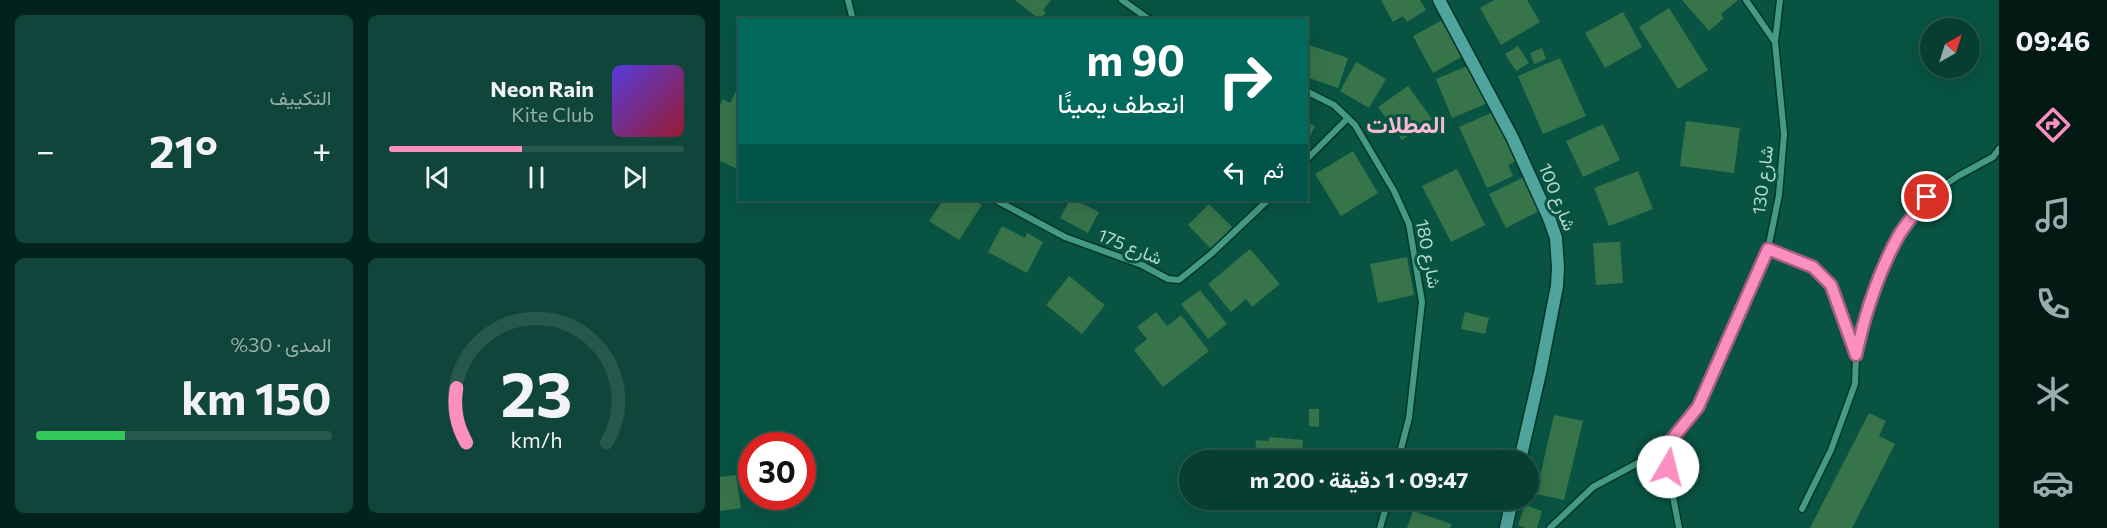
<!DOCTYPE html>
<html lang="ar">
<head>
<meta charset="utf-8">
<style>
	:root { --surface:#063e32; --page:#0f453a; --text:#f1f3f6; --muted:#98aeac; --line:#27574d; --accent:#fc8fc1 }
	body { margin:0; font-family:Commissioner,Vazirmatn,sans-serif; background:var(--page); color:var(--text); direction:rtl; height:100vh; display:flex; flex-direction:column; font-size:22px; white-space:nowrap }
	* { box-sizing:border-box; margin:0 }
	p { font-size:20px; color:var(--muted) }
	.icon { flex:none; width:33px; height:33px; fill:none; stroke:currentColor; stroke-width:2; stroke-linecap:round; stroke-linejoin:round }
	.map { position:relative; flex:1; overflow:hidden; direction:ltr }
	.side { display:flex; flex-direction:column; gap:15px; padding:15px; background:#03221c; width:720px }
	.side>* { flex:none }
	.hud { position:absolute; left:18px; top:18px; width:570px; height:183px; border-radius:0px; box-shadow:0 6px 24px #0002,0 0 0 2px var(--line); direction:rtl; background:#00695c; color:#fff; overflow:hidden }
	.needle { width:39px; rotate:39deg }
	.buttons { position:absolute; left:1200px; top:18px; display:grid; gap:12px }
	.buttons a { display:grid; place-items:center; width:60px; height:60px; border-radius:50%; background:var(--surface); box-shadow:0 6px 24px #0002,0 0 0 2px var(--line); font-size:30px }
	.speed { position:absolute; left:18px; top:432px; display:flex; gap:12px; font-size:30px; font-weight:700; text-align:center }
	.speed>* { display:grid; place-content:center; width:78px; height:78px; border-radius:50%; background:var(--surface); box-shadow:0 6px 24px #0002,0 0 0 2px var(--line); line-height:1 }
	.speed .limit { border:9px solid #d22; background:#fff; color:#111 }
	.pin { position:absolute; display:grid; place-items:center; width:51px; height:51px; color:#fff; margin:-26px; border:3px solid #fff; border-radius:50%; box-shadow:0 2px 6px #0007 }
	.me { position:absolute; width:66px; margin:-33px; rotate:8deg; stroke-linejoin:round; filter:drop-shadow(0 0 4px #0008) }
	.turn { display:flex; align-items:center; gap:21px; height:126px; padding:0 24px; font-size:27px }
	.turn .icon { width:78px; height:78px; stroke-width:2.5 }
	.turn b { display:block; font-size:42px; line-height:51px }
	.then { display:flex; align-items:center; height:57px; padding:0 24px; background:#0003; gap:12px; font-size:22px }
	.big { font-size:45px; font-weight:700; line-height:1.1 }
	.side .widget { flex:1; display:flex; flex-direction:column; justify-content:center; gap:9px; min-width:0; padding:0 21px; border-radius:9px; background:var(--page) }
	.side .dial { align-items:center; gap:0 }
	.dial svg { height:156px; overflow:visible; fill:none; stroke:var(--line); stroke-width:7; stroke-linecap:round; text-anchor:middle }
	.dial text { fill:var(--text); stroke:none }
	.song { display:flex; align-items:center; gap:18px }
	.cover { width:72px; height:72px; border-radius:9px; background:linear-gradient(135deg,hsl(250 70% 55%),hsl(350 70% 35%)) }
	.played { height:6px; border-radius:3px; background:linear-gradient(90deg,var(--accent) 45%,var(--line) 45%) }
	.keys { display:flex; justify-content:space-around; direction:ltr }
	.heat { display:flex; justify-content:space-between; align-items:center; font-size:33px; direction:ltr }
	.charge { height:9px; border-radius:4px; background:linear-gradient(90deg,#34c759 30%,var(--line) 0) }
	.side .tiles { flex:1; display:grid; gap:15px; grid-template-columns:repeat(2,1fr) }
	.trip { position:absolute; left:459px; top:450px; width:360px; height:60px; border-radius:30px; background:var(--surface); box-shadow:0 6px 24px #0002,0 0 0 2px var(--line); font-weight:700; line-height:60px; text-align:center; direction:rtl }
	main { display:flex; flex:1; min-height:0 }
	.menu { display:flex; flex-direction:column; width:108px; justify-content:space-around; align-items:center; background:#021914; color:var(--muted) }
	.menu .icon { width:42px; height:42px }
	.menu .on { color:var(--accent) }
	.menu b { font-size:27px; color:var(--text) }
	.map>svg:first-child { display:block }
	.building { fill:#37744a }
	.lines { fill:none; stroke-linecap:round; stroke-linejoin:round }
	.street-casing { stroke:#033529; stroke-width:9 }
	.secondary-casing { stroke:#033529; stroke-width:15 }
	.street { stroke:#449b82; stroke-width:6 }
	.secondary { stroke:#4fa49e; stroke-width:12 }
	.route-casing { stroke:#a45d7d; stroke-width:15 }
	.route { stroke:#fc8fc1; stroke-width:10 }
	.labels { text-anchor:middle; stroke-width:6; stroke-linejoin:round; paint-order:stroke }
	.street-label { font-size:18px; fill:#b4dcce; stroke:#085342 }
	.district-label { font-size:24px; font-weight:bold; fill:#fabad5; stroke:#085342 }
</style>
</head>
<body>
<main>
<nav class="menu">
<b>09:46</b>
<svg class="icon on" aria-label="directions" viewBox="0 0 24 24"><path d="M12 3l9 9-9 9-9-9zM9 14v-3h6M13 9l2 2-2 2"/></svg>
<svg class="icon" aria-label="music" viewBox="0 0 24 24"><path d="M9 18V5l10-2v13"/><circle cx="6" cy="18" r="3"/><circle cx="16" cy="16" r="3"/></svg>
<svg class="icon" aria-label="phone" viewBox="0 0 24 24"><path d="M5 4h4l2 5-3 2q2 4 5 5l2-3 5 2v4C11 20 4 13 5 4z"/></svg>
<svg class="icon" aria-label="climate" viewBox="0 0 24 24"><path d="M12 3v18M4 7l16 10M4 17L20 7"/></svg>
<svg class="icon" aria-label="car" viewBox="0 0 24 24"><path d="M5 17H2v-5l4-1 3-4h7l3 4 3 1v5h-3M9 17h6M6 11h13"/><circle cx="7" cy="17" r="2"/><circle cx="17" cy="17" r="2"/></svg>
</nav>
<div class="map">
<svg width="1279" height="528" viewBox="0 0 1279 528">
	<rect width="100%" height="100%" fill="#085342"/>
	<path class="building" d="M295,0H331L323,10L326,12L320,20Z
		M661,0H700L706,10L687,22L683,16L673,22Z
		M774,0H807L820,22L781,45L760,8Z
		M962,0H1018L1001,14L1004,18L989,31Z
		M949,8L988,70L958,89L919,27Z
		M903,12L922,47L885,68L865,33Z
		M722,20L743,56L713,73L693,36Z
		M586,44L628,58L618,88L586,77Z
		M798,46L809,63L796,71L785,54Z
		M822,48L826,59L814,64L810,53Z
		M840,58L866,116L823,134L798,76Z
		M636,62L666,79L649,108L620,91Z
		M752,64L768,103L732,118L716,79Z
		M688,86L712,119L682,140L658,107Z
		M16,91L20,93V170L0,161V105L3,99L10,103Z
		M773,112L796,161L788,165L793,176L767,188L739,127Z
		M966,121L1020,128L1014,173L960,166Z
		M586,122L595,126L586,144Z
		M883,124L900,160L863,177L846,141Z
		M633,151L658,193L621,216L595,174Z
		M737,169L765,225L731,242L702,186Z
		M918,171L933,209L889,226L874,188Z
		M804,177L821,210L786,228L769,194Z
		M223,200H254L262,205L239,240L209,221Z
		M350,200H355L379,212L368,233L340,218Z
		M489,204L512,227L491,249L468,225Z
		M282,226L305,238L307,233L323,242L307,273L268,252Z
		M900,242L903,283L876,285L873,243Z
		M530,249L560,284L532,307L526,299L511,312L488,284Z
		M687,257L694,295L658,303L650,264Z
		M349,276L385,305L362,334L326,305Z
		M480,290L507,324L488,339L461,304Z
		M436,312L447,326L461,315L489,351L443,387L414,350L427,339L417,327Z
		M745,312L769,318L765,334L741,329Z
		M589,409H599V427L589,426Z
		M1149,413L1166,421L1159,436L1175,444L1132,528H1090Z
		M834,415L863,421L844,500L816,494Z
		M549,437L583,440L582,460H535L536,440L549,441Z
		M16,475L21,508L0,511V477Z
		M805,505L822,511L817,528H806L798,525Z
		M693,511L732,524L730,528H687Z"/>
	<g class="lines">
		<g class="street-casing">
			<path id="street" d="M128,0L133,20
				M402,0L430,20
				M1026,0L1055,42
				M586,91L614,105L635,125L674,191L689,224L702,302L689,418L678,460
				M586,160L628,118
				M276,200L345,237L422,265L448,279L459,280L491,254L548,200
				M1048,249L1093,267L1111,285L1136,355L1144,315L1160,274L1179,235L1207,197L1238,176L1273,157L1279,149
				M944,449L959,528
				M1082,509L1111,450L1135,384L1136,355
				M660,528L668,500
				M830,528L873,487L944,449L978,407L1018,319L1048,249L1059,195L1064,134L1055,42L1060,0"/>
		</g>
		<g class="secondary-casing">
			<path id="secondary" d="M719,0L792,137L829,218L836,238L838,267L837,286L820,373L800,460
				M786,528L792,500"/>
		</g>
		<use href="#street" class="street"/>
		<use href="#secondary" class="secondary"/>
	</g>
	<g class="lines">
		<g class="route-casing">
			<path id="route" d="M948,467L944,449L978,407L1048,249L1093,267L1111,285L1136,355C1145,313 1158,273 1179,235C1187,222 1198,210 1207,197"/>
		</g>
		<use href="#route" class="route"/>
	</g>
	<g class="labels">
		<g class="street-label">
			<text transform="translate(1043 180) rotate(-83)" y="6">شارع 130</text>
			<text transform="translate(837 197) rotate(68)" y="6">شارع 100</text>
			<text transform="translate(410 247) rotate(22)" y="6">شارع 175</text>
			<text transform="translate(708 254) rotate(79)" y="6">شارع 180</text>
		</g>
		<g class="district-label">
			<text x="686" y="133">المطلات</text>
		</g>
	</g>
</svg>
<div class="buttons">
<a><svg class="needle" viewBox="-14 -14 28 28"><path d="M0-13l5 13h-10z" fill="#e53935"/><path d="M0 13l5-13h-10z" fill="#98aeac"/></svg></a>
</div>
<div class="speed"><div class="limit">30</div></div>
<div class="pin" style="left:1207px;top:197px;background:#d93025"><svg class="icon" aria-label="arrive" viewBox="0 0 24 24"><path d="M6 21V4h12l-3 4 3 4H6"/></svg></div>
<svg class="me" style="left:948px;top:467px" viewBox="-20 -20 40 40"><circle r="19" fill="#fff"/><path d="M0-13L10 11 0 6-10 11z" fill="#fc8fc1"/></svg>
<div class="trip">09:47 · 1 دقيقة · 200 m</div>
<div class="hud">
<div class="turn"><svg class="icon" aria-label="right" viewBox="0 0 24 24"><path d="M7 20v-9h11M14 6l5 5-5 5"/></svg><div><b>90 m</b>انعطف يمينًا</div></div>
<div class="then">ثم<svg class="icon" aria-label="left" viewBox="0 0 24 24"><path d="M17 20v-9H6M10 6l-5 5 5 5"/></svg></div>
</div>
</div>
<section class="side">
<div class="tiles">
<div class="widget">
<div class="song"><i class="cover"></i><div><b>Neon Rain</b><p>Kite Club</p></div></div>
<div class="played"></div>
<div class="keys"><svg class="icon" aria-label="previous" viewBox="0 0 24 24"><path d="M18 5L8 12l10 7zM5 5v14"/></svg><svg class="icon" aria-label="pause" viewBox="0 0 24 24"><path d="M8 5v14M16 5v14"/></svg><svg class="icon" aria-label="next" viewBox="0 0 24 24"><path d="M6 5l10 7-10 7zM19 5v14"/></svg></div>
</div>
<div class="widget"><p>التكييف</p>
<div class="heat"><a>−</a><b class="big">21°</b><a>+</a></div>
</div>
<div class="widget dial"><svg viewBox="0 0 100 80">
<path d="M14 69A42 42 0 1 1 86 69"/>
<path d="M14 69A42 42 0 0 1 9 41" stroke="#fc8fc1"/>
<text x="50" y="56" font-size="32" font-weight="700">23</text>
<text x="50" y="72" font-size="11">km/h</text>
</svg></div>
<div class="widget"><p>المدى · 30%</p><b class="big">150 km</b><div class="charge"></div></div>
</div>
</section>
</main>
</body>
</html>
